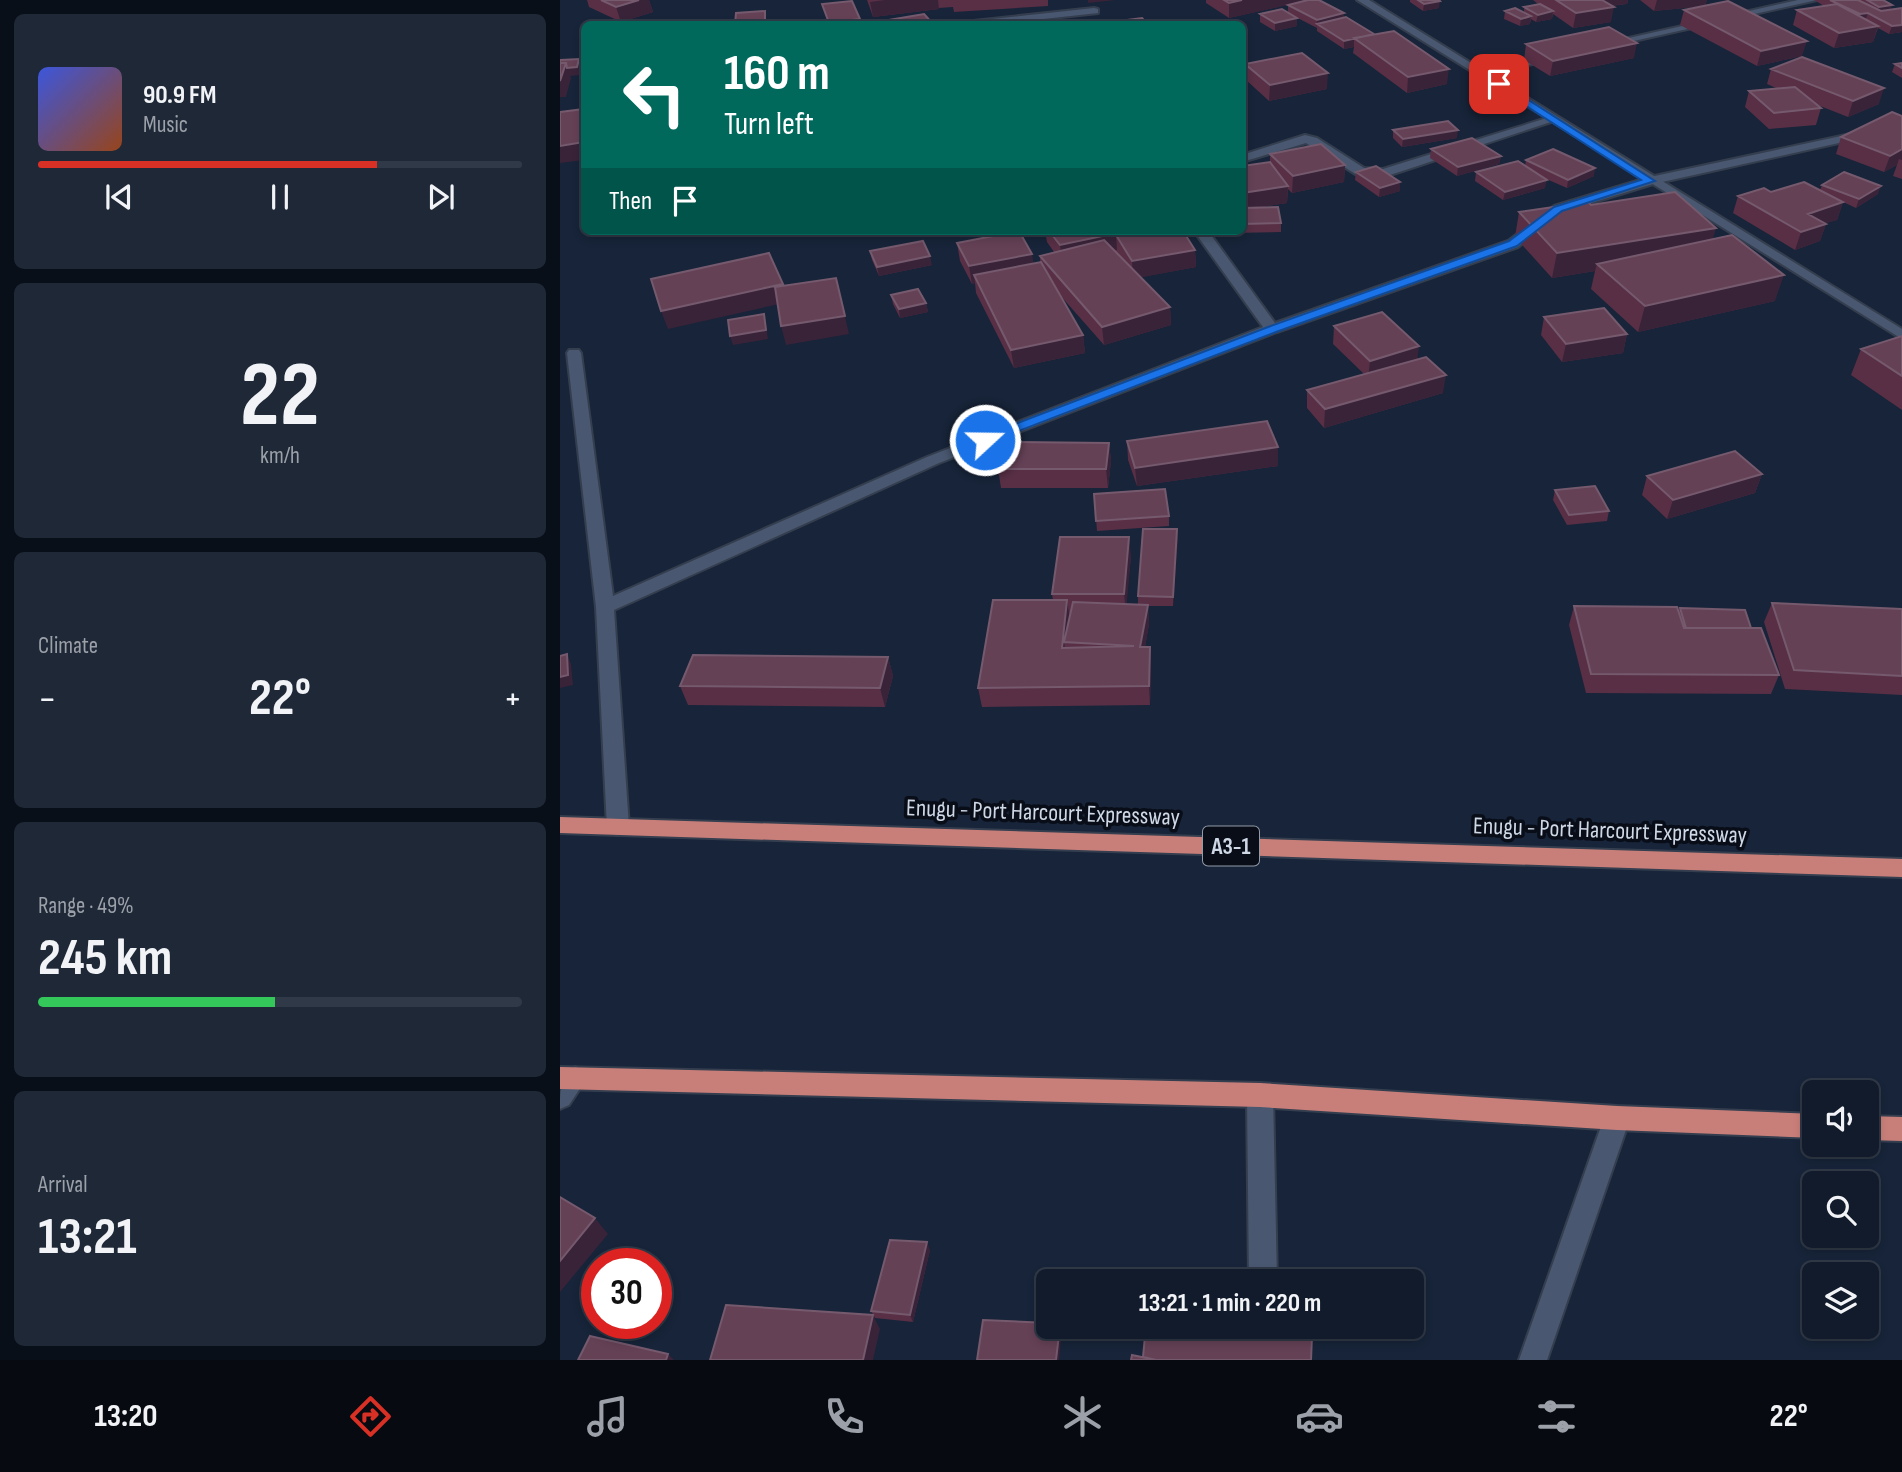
<!DOCTYPE html>
<html lang="en">
<head>
<meta charset="utf-8">
<style>
	:root { --surface:#111b2b; --page:#1e2837; --text:#f1f3f6; --muted:#9ca1a9; --line:#303947; --accent:#d93025 }
	body { margin:0; font-family:"Sofia Sans Condensed",sans-serif; background:var(--page); color:var(--text); height:100vh; display:flex; flex-direction:column; font-size:26px; white-space:nowrap }
	* { box-sizing:border-box; margin:0 }
	p { font-size:23px; color:var(--muted) }
	.icon { flex:none; width:38px; height:38px; fill:none; stroke:currentColor; stroke-width:2; stroke-linecap:round; stroke-linejoin:round }
	.map { position:relative; flex:1; overflow:hidden }
	.sheet { display:flex; flex-direction:column; gap:14px; padding:14px; background:#090f18; width:560px }
	.sheet>* { flex:none }
	.guide { position:absolute; left:21px; top:21px; width:665px; height:214px; border-radius:10px; box-shadow:0 4px 10px #0003,0 0 0 2px var(--line); background:#00695c; color:#fff; overflow:hidden }
	.tools { position:absolute; left:1242px; top:1080px; display:grid; gap:14px }
	.tools a { display:grid; place-items:center; width:77px; height:77px; border-radius:10px; background:var(--surface); box-shadow:0 4px 10px #0003,0 0 0 2px var(--line); font-size:35px }
	.speed { position:absolute; left:21px; top:1248px; display:flex; gap:14px; font-size:35px; font-weight:700; text-align:center }
	.speed>* { display:grid; place-content:center; width:91px; height:91px; border-radius:50%; background:var(--surface); box-shadow:0 4px 10px #0003,0 0 0 2px var(--line); line-height:1 }
	.speed .limit { border:10px solid #d22; background:#fff; color:#111 }
	.pin { position:absolute; display:grid; place-items:center; width:60px; height:60px; color:#fff; margin:-30px; border-radius:14px; box-shadow:0 4px 10px #0006 }
	.me { position:absolute; width:77px; margin:-38px; rotate:69deg; stroke-linejoin:round; filter:drop-shadow(0 0 5px #0008) }
	.turn { display:flex; align-items:center; gap:24px; height:147px; padding:0 28px; font-size:32px }
	.turn .icon { width:91px; height:91px; stroke-width:2.5 }
	.turn b { display:block; font-size:49px; line-height:60px }
	.then { display:flex; align-items:center; height:66px; padding:0 28px; background:#0003; gap:14px; font-size:26px }
	.big { font-size:52px; font-weight:700; line-height:1.1 }
	.sheet .tile { flex:1; display:flex; flex-direction:column; justify-content:center; gap:10px; min-width:0; padding:0 24px; border-radius:10px; background:var(--page) }
	.sheet .dial { align-items:center; gap:0 }
	.dial b { font-size:91px; line-height:1 }
	.song { display:flex; align-items:center; gap:21px }
	.cover { width:84px; height:84px; border-radius:10px; background:linear-gradient(135deg,hsl(230 70% 55%),hsl(20 70% 35%)) }
	.played { height:7px; border-radius:4px; background:linear-gradient(90deg,var(--accent) 70%,var(--line) 70%) }
	.keys { display:flex; justify-content:space-around; direction:ltr }
	.heat { display:flex; justify-content:space-between; align-items:center; font-size:38px; direction:ltr }
	.charge { height:10px; border-radius:5px; background:linear-gradient(90deg,#34c759 49%,var(--line) 0) }
	.trip { position:absolute; left:476px; top:1269px; width:388px; height:70px; border-radius:10px; background:var(--surface); box-shadow:0 4px 10px #0003,0 0 0 2px var(--line); font-weight:700; line-height:70px; text-align:center }
	.tab-bar { display:flex; height:112px; justify-content:space-around; align-items:center; background:#070b11; color:var(--muted) }
	.tab-bar .icon { width:49px; height:49px }
	.tab-bar .active { color:var(--accent) }
	.tab-bar b { font-size:32px; color:var(--text) }
	main { display:flex; flex:1; min-height:0 }
	.map>svg:first-child { display:block }
	.lines { fill:none; stroke-linecap:round; stroke-linejoin:round }
	.minor-casing { stroke:#343e4f; stroke-width:4 }
	.secondary-casing { stroke:#343e4f; stroke-width:4 }
	.trunk-casing { stroke:#343e4f; stroke-width:4 }
	.minor { fill:#495870; fill-rule:evenodd }
	.secondary { fill:#495870; fill-rule:evenodd }
	.trunk { fill:#c97f79; fill-rule:evenodd }
	.wall { fill:#582f45 }
	.shaded-wall { fill:#392339 }
	.building { fill:#654156; stroke:#75596d; stroke-width:2 }
	.route { fill:#1a73e8; stroke:#114b97; stroke-width:2 }
	.labels { text-anchor:middle; stroke-width:7; stroke-linejoin:round; paint-order:stroke }
	.shield { fill:#080d17; stroke:#939ba8; stroke-width:2 }
	.shield-label { font-size:23px; font-weight:bold; fill:#cfd8e6 }
	.street-label { font-size:24px; fill:#cfd8e6; stroke:#080d17 }
</style>
</head>
<body>
<main>
<section class="sheet">
<div class="tile">
<div class="song"><i class="cover"></i><div><b>90.9 FM</b><p>Music</p></div></div>
<div class="played"></div>
<div class="keys"><svg class="icon" aria-label="previous" viewBox="0 0 24 24"><path d="M18 5L8 12l10 7zM5 5v14"/></svg><svg class="icon" aria-label="pause" viewBox="0 0 24 24"><path d="M8 5v14M16 5v14"/></svg><svg class="icon" aria-label="next" viewBox="0 0 24 24"><path d="M6 5l10 7-10 7zM19 5v14"/></svg></div>
</div>
<div class="tile dial"><b>22</b><p>km/h</p></div>
<div class="tile"><p>Climate</p>
<div class="heat"><a>−</a><b class="big">22°</b><a>+</a></div>
</div>
<div class="tile"><p>Range · 49%</p><b class="big">245 km</b><div class="charge"></div></div>
<div class="tile"><p>Arrival</p><b class="big">13:21</b></div>
</section>
<div class="map">
<svg width="1342" height="1360" viewBox="0 0 1342 1360">
	<rect width="100%" height="100%" fill="#172439"/>
	<g class="lines">
		<g class="minor-casing">
			<path id="minor" d="M1238,0H1257L1047,47L1042,44Z
				M534,8L538,9V13L437,24H408L413,21Z
				M991,54L996,57L995,59L920,76L915,73Z
				M990,117L1000,119L824,177L797,175L746,143L682,162V155L745,135L757,138L804,168L823,169Z
				M1342,123V129L1093,184L1002,212L958,247L717,332L379,463L54,610L69,827L66,833L58,835L50,833L47,827L36,607L7,353L9,350H19L21,353L53,596L367,457L703,327L634,231H648L715,323L948,241L994,206L1090,177Z
				M15,1067L24,1070L27,1078L9,1105L0,1109C0,1091 0,1074 15,1067Z
				M700,1083L709,1087L713,1095L717,1281H689L687,1095L691,1087Z
				M1057,1106L1066,1110L1070,1118L987,1360H959L1044,1118L1048,1110Z
				M680,1326H708L699,1360H671Z"/>
		</g>
		<g class="secondary-casing">
			<path id="secondary" d="M797,0H809L1342,329V339Z"/>
		</g>
		<g class="trunk-casing">
			<path id="trunk" d="M0,817L1342,859V877L0,833Z
				M0,1067L700,1083L1057,1106L1255,1114V1138L1057,1130L700,1107L0,1089Z
				M1307,1116L1342,1117V1141L1307,1140Z"/>
		</g>
		<use href="#minor" class="minor"/>
		<use href="#secondary" class="secondary"/>
		<use href="#trunk" class="trunk"/>
	</g>
	<path class="wall" d="M27,0H89L93,12L61,22L29,7Z
		M307,0H488V6L394,12L393,7L379,8V9L313,17Z
		M646,0H759L784,18L887,84L847,93L793,53L794,47L784,49L757,31V28L728,13V5L731,4L669,18L646,3Z
		M850,0H879V8L863,11L850,2Z
		M973,0H1068L1067,4L1051,6V22L1013,28L993,14L992,19L976,22L971,19L970,24L960,26L944,19L945,11L964,12V7L978,4Z
		M1080,0H1147L1145,6L1242,56L1197,66L1120,25L1124,10L1144,6L1094,11Z
		M1254,0H1323L1331,9L1342,8V32L1329,34L1318,28L1313,42L1274,48L1233,25L1237,10L1264,6Z
		M700,14L737,18V26L715,31L700,22Z
		M966,44L1074,58L990,76L964,60Z
		M1342,63V78L1332,72L1335,64Z
		M685,64L767,89L709,101L685,79Z
		M1211,69L1319,104L1288,117L1255,104L1261,108L1256,125L1209,129L1185,107L1189,91L1216,88L1207,84Z
		M1342,116V179L1333,176L1337,165L1324,172L1276,154L1281,137Z
		M833,130L897,138L842,147L833,138Z
		M871,149L941,156L939,164L897,176L870,158Z
		M710,154L785,165L784,182L732,193L728,189L727,203L694,208L721,223V232L671,233V231H682V166L710,162Z
		M966,160L1034,176L1007,188L984,178L985,188L943,200L915,181L916,172L965,166Z
		M796,172L840,182V191L819,197L795,180Z
		M1262,185L1318,194L1296,208L1283,202L1277,220L1265,223L1266,224L1260,241L1235,250L1173,213L1178,196L1211,192L1260,190Z
		M1031,205L1152,239L1215,301L1078,332L1031,289L1035,271L992,278L955,237L959,212Z
		M485,231H562V233L635,250L636,267L581,277L610,307L611,325L544,345L499,294L523,335L525,353L454,368L416,293L415,283L412,284L400,261L397,243L474,264L480,262V256L494,252L487,242Z
		M310,251L372,265L319,276L312,260Z
		M331,295L366,303L368,312L340,318L333,304Z
		M984,317L1067,334L1063,353L1002,362L981,335Z
		M774,326L857,359L883,393L764,428L747,408V390L804,374L773,344Z
		M1342,336V410L1291,375L1301,349Z
		M567,441L718,466L577,486L568,460Z
		M549,443L551,461L548,488H441L438,469Z
		M1202,474L1195,493L1107,519L1082,495L1087,476Z
		M995,490L1049,511L1047,521L1007,525L993,500Z
		M534,494L609,516V526L537,531Z
		M617,529L613,606H588L589,624L585,647H590L591,666L590,705L422,707L418,688L493,600L492,594L571,556L566,604L578,605V596Z
		M1212,603L1342,609V695L1225,689L1204,622Z
		M1014,606L1119,611L1120,608L1191,628L1219,675L1211,694L1026,693L1009,625Z
		M328,657L333,676L325,707L128,705L120,686Z
		M370,1250L353,1322L315,1318L311,1311Z"/>
	<path class="shaded-wall" d="M79,0H89L93,12L61,22L56,7Z
		M325,0H378L379,9L313,17L310,2Z
		M528,0H556L528,3Z
		M682,0H751L669,18V3Z
		M1038,0H1068L1067,4L1037,7Z
		M1097,0H1147L1145,6L1094,11Z
		M880,1L879,8L863,11L864,4Z
		M1332,5L1330,13L1317,14L1319,7Z
		M1054,7L1051,22L1013,28L1016,13Z
		M993,11L992,19L976,22L978,15Z
		M784,13V21L757,24L756,28L757,20Z
		M1308,13L1305,21L1298,22L1300,14Z
		M971,16L970,24L960,26L961,19Z
		M737,18V26L715,31V23Z
		M300,19L301,24H269V23Z
		M1342,25V32L1329,34L1332,26Z
		M1318,26L1313,42L1274,48L1279,33Z
		M794,39V47L784,49V41Z
		M1247,41L1242,56L1197,66L1201,51Z
		M1077,43L1074,58L990,76L993,61Z
		M19,59L22,67L20,75L10,76L11,78L6,97H0V81L6,63Z
		M889,69L887,84L847,93L848,77Z
		M768,73L767,89L709,101L710,85Z
		M1324,88L1319,104L1288,117L1293,101Z
		M898,130L897,138L842,147L843,139Z
		M24,142V160L0,163V146Z
		M1342,149V160L1339,159L1337,165L1324,172L1330,156Z
		M941,156L939,164L897,176L898,167Z
		M785,165L784,182L732,193L733,176Z
		M1035,168L1034,176L1007,188L1008,180Z
		M987,180L985,188L943,200L945,192Z
		M840,182V191L819,197L820,188Z
		M728,186L727,203L682,210V193Z
		M1321,186L1318,194L1296,208L1299,199Z
		M1283,202L1277,220L1242,231L1248,214Z
		M1266,224L1260,241L1235,250L1241,232Z
		M1156,228L1149,253L1037,264L1035,271L992,278L997,253Z
		M562,232L563,246L556,235L557,250L502,263L500,245Z
		M635,250L636,267L573,279L572,261Z
		M472,254L475,272L414,275L415,283L412,284L409,266Z
		M370,256L372,265L319,276L317,267Z
		M1224,275L1215,301L1078,332L1085,306Z
		M276,278L289,334L226,345L221,326Z
		M223,284L228,302L108,329L101,311Z
		M366,303L368,312L340,318L339,309Z
		M610,307L611,325L544,345L542,327Z
		M204,314L206,324L208,339L173,345L170,336Z
		M1067,334L1063,353L1002,362L1006,344Z
		M523,335L525,353L454,368L451,350Z
		M859,346L857,364L808,379L810,361Z
		M886,375L883,393L764,428L765,409Z
		M549,443L551,461L548,488L546,469Z
		M718,447V466L577,486L575,468Z
		M1202,474L1195,493L1107,519L1113,500Z
		M617,529L618,539L613,606V597Z
		M569,537L571,556L566,613L564,594Z
		M507,600L510,619L504,642L506,656L502,648Z
		M588,605L589,624L582,666L580,647Z
		M590,647L591,666L590,705L589,686Z
		M7,654L11,664L13,685L0,688V677Z
		M328,657L333,676L325,707L320,688Z
		M35,1218L48,1234L0,1292V1261Z
		M367,1242L370,1250L353,1322L350,1315Z
		M313,1315L320,1329L313,1360H303Z
		M500,1326H501L502,1330L499,1360H496Z
		M108,1354L114,1360H106Z"/>
	<path class="building" d="M41,0H79L56,7Z
		M664,0H682L669,3Z
		M748,0H759L784,13L757,20L728,5Z
		M858,0H879L880,1L864,4Z
		M996,0H1042L1054,7L1016,13Z
		M1270,0H1298L1321,11L1342,8V25L1332,26L1308,13L1300,14Z
		M1307,0H1323L1332,5L1319,7Z
		M292,1L300,19L269,23L262,4Z
		M1168,1L1247,41L1201,51L1124,10Z
		M980,4L993,11L978,15L964,7Z
		M1277,4L1318,26L1279,33L1237,10Z
		M955,8L971,16L961,19L945,11Z
		M722,9L737,18L715,23L700,14Z
		M205,11V24H175L176,13Z
		M364,14L373,24H319L317,22Z
		M786,17L814,34L784,41L757,24Z
		M582,18L587,24H536Z
		M1049,27L1077,43L993,61L966,44Z
		M834,31L889,69L848,77L794,38Z
		M742,53L768,73L710,85L685,64Z
		M1242,57L1324,88L1293,101L1211,69Z
		M19,59L17,67L7,68L6,63H0V60Z
		M0,63H6L0,81Z
		M1342,63V68L1335,64Z
		M1235,87L1261,108L1214,113L1189,91Z
		M24,109V142L0,146V112Z
		M1332,112L1342,116V149L1330,156L1281,137Z
		M888,121L898,130L843,139L833,130Z
		M912,138L941,156L898,167L871,149Z
		M761,144L785,165L733,176L710,154Z
		M993,149L1035,168L1008,180L966,160Z
		M958,161L987,180L945,192L916,172Z
		M710,162L728,186L682,193V166Z
		M816,166L840,182L820,188L796,172Z
		M1284,172L1321,186L1299,199L1262,185Z
		M1244,182L1283,202L1248,214L1266,224L1241,232L1178,196L1204,188L1211,192Z
		M1115,192L1156,228L997,253L959,212L1028,202L1031,205Z
		M718,207L721,223L682,224V208Z
		M459,231L472,254L409,266L397,243Z
		M489,231H562V232L500,245Z
		M577,231H623L635,250L572,261L556,235Z
		M1172,235L1224,275L1085,306L1037,264Z
		M544,240L610,307L542,327L480,256Z
		M363,241L370,256L317,267L310,251Z
		M209,253L223,284L101,311L91,279Z
		M481,262L523,335L451,350L414,275Z
		M276,278L285,316L221,326L215,287Z
		M358,289L366,303L339,309L331,295Z
		M1044,308L1067,334L1006,344L984,317Z
		M822,312L859,346L810,361L774,326Z
		M204,314L206,330L170,336L168,320Z
		M1342,336V376L1301,349Z
		M866,357L886,375L765,409L747,390Z
		M707,421L718,447L575,468L567,441Z
		M444,442L549,443L546,469H438Z
		M1175,451L1202,474L1113,500L1087,476Z
		M1035,486L1049,511L1009,515L995,490Z
		M605,489L609,516L536,521L534,494Z
		M583,529H617L613,597L578,596Z
		M500,537H569L564,594H492Z
		M433,600H507L502,648L574,646L504,642L513,602L588,605L580,647H590L589,686L418,688Z
		M1212,603L1342,609V676L1234,670Z
		M1014,606L1117,607L1124,628H1201L1219,675L1031,674Z
		M1120,608L1185,610L1191,628H1126Z
		M7,654L8,675L0,677V656Z
		M133,655L328,657L320,688L120,686Z
		M0,1197L35,1218L0,1261Z
		M330,1240L367,1242L350,1315L311,1311Z
		M166,1305L313,1315L303,1360H150Z
		M423,1320L488,1323V1326H500L496,1360H417Z
		M586,1326L752,1336L751,1360H596L583,1357Z
		M30,1336L108,1354L106,1360H18Z
		M572,1355L596,1360H571Z"/>
	<path class="route" d="M939,81L1095,181L1002,211L957,246L716,332L430,442H421V437L708,327L949,241L994,207L1081,180L935,86V82Z"/>
	<g class="labels">
		<rect class="shield" x="643" y="826.5" width="56" height="39" rx="5"/>
		<g class="shield-label">
			<text x="671" y="854">A3-1</text>
		</g>
		<g class="street-label">
			<text transform="translate(483 812) rotate(2)" y="8">Enugu - Port Harcourt Expressway</text>
			<text transform="translate(1050 830) rotate(2)" y="8">Enugu - Port Harcourt Expressway</text>
		</g>
	</g>
</svg>
<div class="tools">
<a><svg class="icon" aria-label="sound" viewBox="0 0 24 24"><path d="M4 9h4l5-4v14l-5-4H4zM17 9q2 3 0 6"/></svg></a>
<a><svg class="icon" aria-label="search" viewBox="0 0 24 24"><circle cx="10" cy="10" r="6"/><path d="M15 15l6 6"/></svg></a>
<a><svg class="icon" aria-label="layers" viewBox="0 0 24 24"><path d="M12 4l9 5-9 5-9-5zM3 14l9 5 9-5"/></svg></a>
</div>
<div class="speed"><div class="limit">30</div></div>
<div class="pin" style="left:939px;top:84px;background:#d93025"><svg class="icon" aria-label="arrive" viewBox="0 0 24 24"><path d="M6 21V4h12l-3 4 3 4H6"/></svg></div>
<svg class="me" style="left:425px;top:440px" viewBox="-20 -20 40 40"><circle r="17" fill="#1a73e8" stroke="#fff" stroke-width="3"/><path d="M0-11L8 9 0 5-8 9z" fill="#fff"/></svg>
<div class="trip">13:21 · 1 min · 220 m</div>
<div class="guide">
<div class="turn"><svg class="icon" aria-label="left" viewBox="0 0 24 24"><path d="M17 20v-9H6M10 6l-5 5 5 5"/></svg><div><b>160 m</b>Turn left</div></div>
<div class="then">Then<svg class="icon" aria-label="arrive" viewBox="0 0 24 24"><path d="M6 21V4h12l-3 4 3 4H6"/></svg></div>
</div>
</div>
</main>
<nav class="tab-bar">
<b>13:20</b>
<svg class="icon active" aria-label="directions" viewBox="0 0 24 24"><path d="M12 3l9 9-9 9-9-9zM9 14v-3h6M13 9l2 2-2 2"/></svg>
<svg class="icon" aria-label="music" viewBox="0 0 24 24"><path d="M9 18V5l10-2v13"/><circle cx="6" cy="18" r="3"/><circle cx="16" cy="16" r="3"/></svg>
<svg class="icon" aria-label="phone" viewBox="0 0 24 24"><path d="M5 4h4l2 5-3 2q2 4 5 5l2-3 5 2v4C11 20 4 13 5 4z"/></svg>
<svg class="icon" aria-label="climate" viewBox="0 0 24 24"><path d="M12 3v18M4 7l16 10M4 17L20 7"/></svg>
<svg class="icon" aria-label="car" viewBox="0 0 24 24"><path d="M5 17H2v-5l4-1 3-4h7l3 4 3 1v5h-3M9 17h6M6 11h13"/><circle cx="7" cy="17" r="2"/><circle cx="17" cy="17" r="2"/></svg>
<svg class="icon" aria-label="filters" viewBox="0 0 24 24"><path d="M4 7h16M4 17h16"/><circle cx="9" cy="7" r="2"/><circle cx="15" cy="17" r="2"/></svg>
<b>22°</b>
</nav>
</body>
</html>
